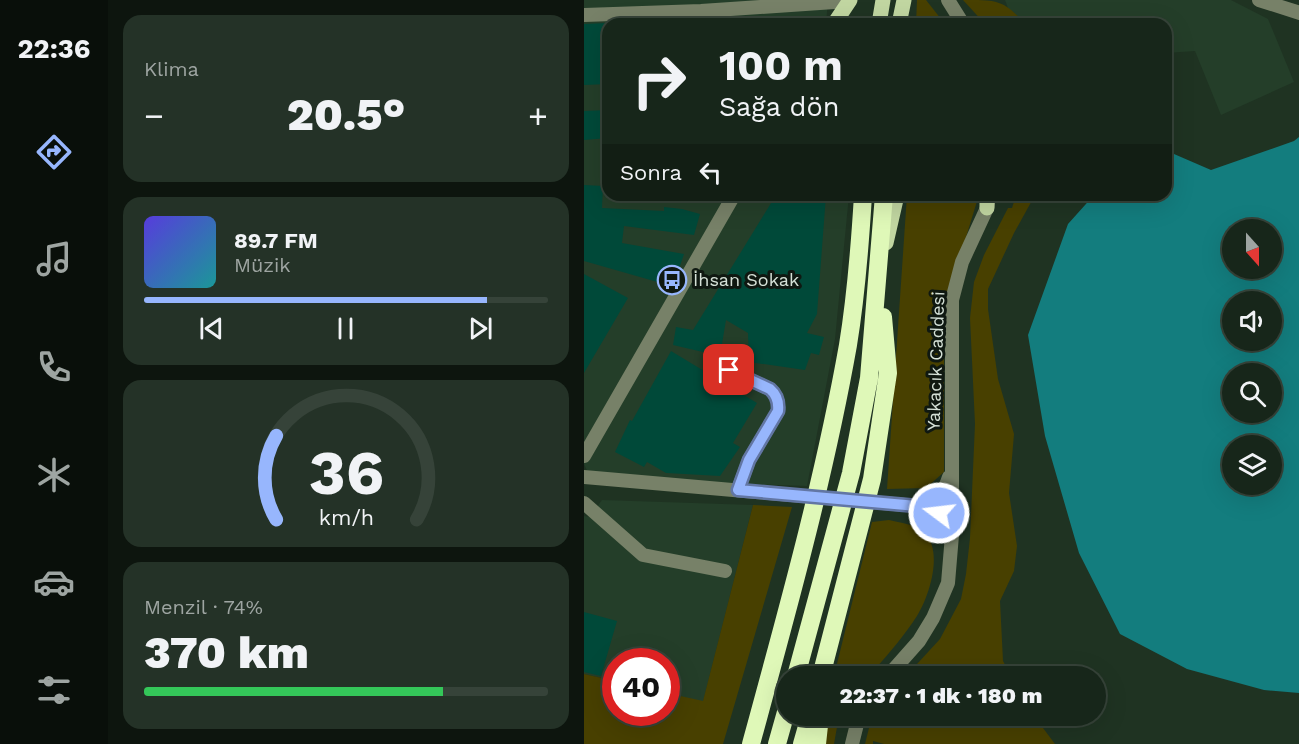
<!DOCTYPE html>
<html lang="tr">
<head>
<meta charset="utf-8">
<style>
	:root { --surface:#17261a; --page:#243227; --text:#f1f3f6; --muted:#9ea5a2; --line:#364339; --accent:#97b6fd }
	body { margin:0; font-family:"Work Sans",sans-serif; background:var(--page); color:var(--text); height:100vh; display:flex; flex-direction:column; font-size:22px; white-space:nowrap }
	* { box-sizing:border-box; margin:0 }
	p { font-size:20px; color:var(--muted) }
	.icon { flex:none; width:33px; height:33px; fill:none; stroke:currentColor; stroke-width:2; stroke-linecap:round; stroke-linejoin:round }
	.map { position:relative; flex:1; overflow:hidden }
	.details { display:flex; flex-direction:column; gap:15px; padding:15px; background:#0d150e; width:476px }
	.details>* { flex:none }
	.hud { position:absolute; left:18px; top:18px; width:570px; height:183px; border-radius:18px; box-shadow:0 6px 24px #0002,0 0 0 2px var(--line); background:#17261a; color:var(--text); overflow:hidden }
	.needle { width:39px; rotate:159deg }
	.buttons { position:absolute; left:638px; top:219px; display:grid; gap:12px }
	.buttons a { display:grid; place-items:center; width:60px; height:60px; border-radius:50%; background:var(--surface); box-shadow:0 6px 24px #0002,0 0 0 2px var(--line); font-size:30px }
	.speed { position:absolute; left:18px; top:648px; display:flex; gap:12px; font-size:30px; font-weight:700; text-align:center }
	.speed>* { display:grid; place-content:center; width:78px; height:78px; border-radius:50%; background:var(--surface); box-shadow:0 6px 24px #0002,0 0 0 2px var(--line); line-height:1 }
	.speed .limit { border:9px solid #d22; background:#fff; color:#111 }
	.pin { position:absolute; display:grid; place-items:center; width:51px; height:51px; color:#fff; margin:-26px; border-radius:12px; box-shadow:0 3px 9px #0006 }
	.me { position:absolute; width:66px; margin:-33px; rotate:285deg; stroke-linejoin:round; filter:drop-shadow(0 0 4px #0008) }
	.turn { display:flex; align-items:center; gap:21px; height:126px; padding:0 18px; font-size:27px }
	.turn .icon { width:78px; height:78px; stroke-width:2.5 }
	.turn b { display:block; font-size:42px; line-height:51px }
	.then { display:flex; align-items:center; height:57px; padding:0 18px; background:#0003; gap:12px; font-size:22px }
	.big { font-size:45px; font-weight:800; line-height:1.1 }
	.details .card { flex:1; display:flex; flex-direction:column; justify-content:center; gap:9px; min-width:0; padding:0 21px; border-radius:18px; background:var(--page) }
	.details .dial { align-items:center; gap:0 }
	.dial svg { height:156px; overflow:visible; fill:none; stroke:var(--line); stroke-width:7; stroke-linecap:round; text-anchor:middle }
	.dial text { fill:var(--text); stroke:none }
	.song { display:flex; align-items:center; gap:18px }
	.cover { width:72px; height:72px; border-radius:9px; background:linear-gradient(135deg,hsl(250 70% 55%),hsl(180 70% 35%)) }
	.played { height:6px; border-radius:3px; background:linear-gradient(90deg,var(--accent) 85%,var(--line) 85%) }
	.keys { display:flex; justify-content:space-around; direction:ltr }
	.heat { display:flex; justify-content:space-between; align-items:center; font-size:33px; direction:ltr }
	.charge { height:9px; border-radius:4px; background:linear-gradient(90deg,#34c759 74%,var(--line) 0) }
	.trip { position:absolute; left:192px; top:666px; width:330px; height:60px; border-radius:30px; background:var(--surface); box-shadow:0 6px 24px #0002,0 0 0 2px var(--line); font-weight:800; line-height:60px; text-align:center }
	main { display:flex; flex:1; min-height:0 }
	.menu { display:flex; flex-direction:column; width:108px; justify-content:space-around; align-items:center; background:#090f0a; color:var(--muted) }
	.menu .icon { width:42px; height:42px }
	.menu .current { color:var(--accent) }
	.menu b { font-size:27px; color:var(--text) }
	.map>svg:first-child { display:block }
	.built { fill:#243e29 }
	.green { fill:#484000 }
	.water { fill:#137d7e; fill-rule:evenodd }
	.building { fill:#004939 }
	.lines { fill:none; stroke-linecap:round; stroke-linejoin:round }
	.minor { stroke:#778168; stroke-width:14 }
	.major { stroke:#c1d6a1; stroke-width:15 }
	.highway { stroke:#dff8b8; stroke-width:18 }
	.route-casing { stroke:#6276a4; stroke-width:15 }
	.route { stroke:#97b6fd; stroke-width:10 }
	.labels { text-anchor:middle; stroke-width:6; stroke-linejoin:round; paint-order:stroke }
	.poi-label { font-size:18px; fill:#d5e1d7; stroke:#0f1811; text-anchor:start }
	.street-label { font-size:18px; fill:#d5e1d7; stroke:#0f1811 }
</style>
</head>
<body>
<main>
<nav class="menu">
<b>22:36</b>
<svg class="icon current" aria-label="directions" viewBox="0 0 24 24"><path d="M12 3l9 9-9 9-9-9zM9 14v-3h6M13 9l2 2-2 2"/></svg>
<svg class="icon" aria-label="music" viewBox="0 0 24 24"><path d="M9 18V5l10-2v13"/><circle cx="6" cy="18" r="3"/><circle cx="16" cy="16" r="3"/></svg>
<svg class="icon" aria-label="phone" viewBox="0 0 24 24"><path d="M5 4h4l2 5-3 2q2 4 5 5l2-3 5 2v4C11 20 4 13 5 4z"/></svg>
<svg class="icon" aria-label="climate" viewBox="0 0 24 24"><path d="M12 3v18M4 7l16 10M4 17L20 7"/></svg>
<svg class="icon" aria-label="car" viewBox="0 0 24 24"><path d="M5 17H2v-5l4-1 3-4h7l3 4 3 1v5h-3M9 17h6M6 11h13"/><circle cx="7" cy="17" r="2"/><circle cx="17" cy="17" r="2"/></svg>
<svg class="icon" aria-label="filters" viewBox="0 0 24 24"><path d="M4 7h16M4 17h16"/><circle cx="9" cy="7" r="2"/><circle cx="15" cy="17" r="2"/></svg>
</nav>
<section class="details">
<div class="card"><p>Klima</p>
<div class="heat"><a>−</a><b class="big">20.5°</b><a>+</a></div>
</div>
<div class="card">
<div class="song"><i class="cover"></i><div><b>89.7 FM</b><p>Müzik</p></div></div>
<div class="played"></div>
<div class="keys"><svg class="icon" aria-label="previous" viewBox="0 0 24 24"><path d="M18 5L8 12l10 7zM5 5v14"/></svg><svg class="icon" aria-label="pause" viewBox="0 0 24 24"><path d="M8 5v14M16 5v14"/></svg><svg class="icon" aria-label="next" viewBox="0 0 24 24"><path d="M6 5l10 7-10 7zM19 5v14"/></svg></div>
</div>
<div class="card dial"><svg viewBox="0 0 100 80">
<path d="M14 69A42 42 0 1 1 86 69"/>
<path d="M14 69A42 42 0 0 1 14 26" stroke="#97b6fd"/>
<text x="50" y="56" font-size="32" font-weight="700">36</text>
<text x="50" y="72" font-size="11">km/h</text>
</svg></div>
<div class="card"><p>Menzil · 74%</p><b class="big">370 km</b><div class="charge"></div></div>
</section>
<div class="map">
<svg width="716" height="744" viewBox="0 0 716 744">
	<rect width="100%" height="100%" fill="#1f3322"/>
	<path class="built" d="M0,0H244L242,24H24V195H265L251,339L223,486L7,479L0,464Z
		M421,0H647L684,19L710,82L637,115L611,51L582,53V24H430Z
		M18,500L169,505L119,702L83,693L82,662H32L31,681L0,674V516L6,517Z"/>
	<path class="green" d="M333,0H342L361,24H332Z
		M379,0C414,0 420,0 441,24H401Z
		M323,195H393L394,198L360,309V472L342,488L303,489Z
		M432,195H451L430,233L404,289V309L414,379L430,434L425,493L433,546L430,571L416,601L419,661L427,676H322L356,639L377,599L382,574L386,538L391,424L386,318L390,282L400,255L424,208H428Z
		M169,505L208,507L139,744H0V674L31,681L32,712H82L83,693L119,701Z
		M305,520C316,523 332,524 340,532C361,552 344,602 329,622C316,641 300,659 285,676H250L288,522Z
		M242,716H258L253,727L250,744H239Z
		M288,716H450L471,744H300L289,741V744H281Z"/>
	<path class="water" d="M715,137V693L680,690L603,669L536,634L495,553L461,436L444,335L484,224L510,195H582V155L590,154L627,170L710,141ZM648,230H687V268H648ZM648,302H687V340H648ZM648,374H687V412H648ZM648,446H687V484H648Z"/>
	<path class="building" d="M24,23V84L0,85V24Z
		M24,110V138L0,140V111Z
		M0,185L19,186L18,208L80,211V207L98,209L116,214L110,235L40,226L38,243L100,254L95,269L89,268L86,283L77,281V283L0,261Z
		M192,195H242L233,314L223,333L240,337L235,355L227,353L221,370L165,362L164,333L142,320L136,356L89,345L92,327L109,330Z
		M0,274L44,298L0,373Z
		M87,351L173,403L149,443L156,447L136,476L82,473L63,462L60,467L31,452L46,420L48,421Z
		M0,612L33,621L17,676L0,672Z"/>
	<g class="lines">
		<path class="minor" d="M364,0L379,24
			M675,0L716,13
			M0,15L117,11L265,1
			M145,370L186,389C193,395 195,402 194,411L165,460L154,490
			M0,456L150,195
			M0,477L344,507C355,513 361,519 366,531
			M0,503L59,555L141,571
			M332,504C350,501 360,494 365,477
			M304,676L335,641L349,618L364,583L368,535V300L378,262L403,208L405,197
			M268,744L275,716"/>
		<path class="major" d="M250,24L266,0
			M295,24L299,0
			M315,24L320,0
			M403,195V208
			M302,243L313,195"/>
		<path class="highway" d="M212,676L267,473L285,378L300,195
			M237,676L288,479L304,373L299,317
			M167,744C203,612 240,480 264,345C272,296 276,245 279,195
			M193,744L202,712
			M218,744L226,716
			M233,744L236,716"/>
	</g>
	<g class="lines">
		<g class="route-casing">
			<path id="route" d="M145,370L186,389C193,395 195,402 194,411L165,460L154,490L344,507L355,513"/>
		</g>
		<use href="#route" class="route"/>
	</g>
	<defs>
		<g id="bus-ring" transform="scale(1.5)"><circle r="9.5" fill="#0f1811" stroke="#97b6fd" stroke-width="1.5"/><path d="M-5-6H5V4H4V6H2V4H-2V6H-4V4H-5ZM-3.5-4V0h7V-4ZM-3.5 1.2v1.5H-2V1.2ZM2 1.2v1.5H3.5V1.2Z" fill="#97b6fd"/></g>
	</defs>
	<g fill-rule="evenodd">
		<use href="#bus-ring" x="88" y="280"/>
	</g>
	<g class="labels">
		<g class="poi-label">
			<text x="109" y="286">İhsan Sokak</text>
		</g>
		<g class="street-label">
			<text transform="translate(352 361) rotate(-88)" y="6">Yakacık Caddesi</text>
		</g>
	</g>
</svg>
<div class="buttons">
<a><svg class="needle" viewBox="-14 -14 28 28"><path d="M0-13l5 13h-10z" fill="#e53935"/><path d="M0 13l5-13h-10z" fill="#9ea5a2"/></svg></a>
<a><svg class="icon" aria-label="sound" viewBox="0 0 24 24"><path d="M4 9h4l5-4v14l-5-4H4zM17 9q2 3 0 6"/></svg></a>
<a><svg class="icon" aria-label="search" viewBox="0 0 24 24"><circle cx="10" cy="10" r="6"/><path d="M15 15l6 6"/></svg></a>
<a><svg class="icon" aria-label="layers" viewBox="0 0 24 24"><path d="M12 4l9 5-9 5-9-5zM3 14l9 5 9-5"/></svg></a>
</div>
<div class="speed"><div class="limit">40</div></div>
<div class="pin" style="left:145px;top:370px;background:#d93025"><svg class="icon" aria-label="arrive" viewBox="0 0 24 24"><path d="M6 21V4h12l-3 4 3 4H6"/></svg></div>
<svg class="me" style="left:355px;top:513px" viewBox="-20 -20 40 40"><circle r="17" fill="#97b6fd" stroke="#fff" stroke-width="3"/><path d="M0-11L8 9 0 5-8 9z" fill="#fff"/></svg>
<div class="trip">22:37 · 1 dk · 180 m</div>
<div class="hud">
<div class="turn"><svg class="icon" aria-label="right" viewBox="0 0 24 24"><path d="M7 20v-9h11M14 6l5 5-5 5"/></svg><div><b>100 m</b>Sağa dön</div></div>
<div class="then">Sonra<svg class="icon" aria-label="left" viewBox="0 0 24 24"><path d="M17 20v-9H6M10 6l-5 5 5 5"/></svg></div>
</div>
</div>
</main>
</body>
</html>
